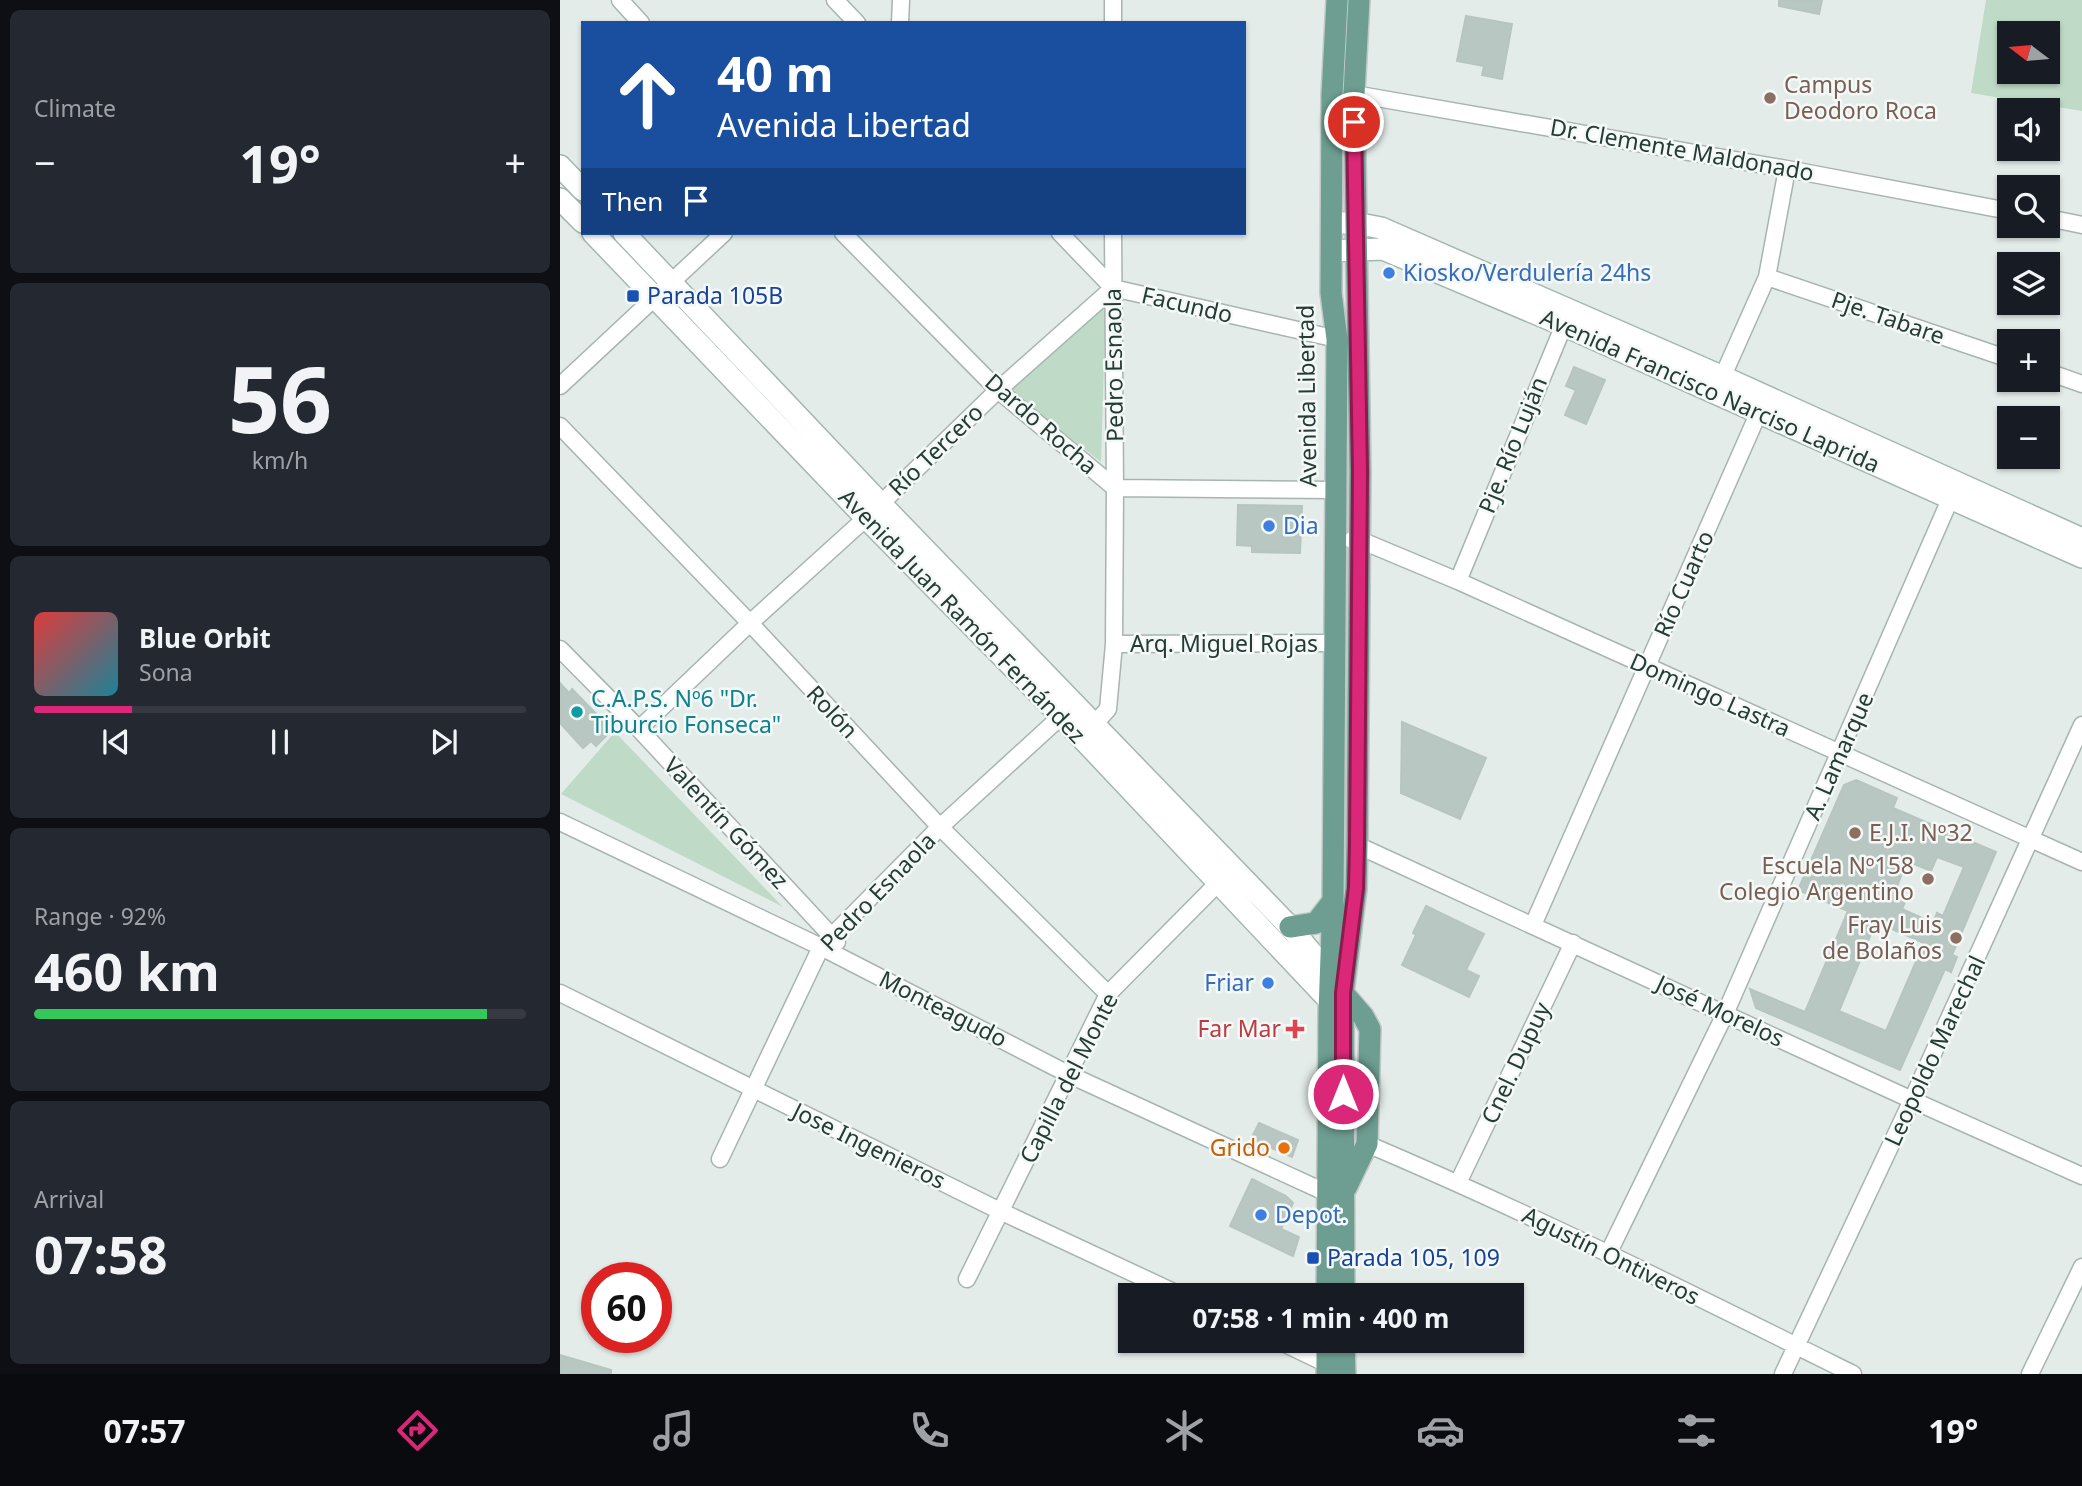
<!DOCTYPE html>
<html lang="en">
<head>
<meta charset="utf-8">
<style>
	:root { --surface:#171b24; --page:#242831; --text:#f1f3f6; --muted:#9ea1a6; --line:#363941; --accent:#db2777 }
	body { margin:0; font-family:"Noto Sans",sans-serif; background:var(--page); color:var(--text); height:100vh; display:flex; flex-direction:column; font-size:26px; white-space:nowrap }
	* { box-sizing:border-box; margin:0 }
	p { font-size:23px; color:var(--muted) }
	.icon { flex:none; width:38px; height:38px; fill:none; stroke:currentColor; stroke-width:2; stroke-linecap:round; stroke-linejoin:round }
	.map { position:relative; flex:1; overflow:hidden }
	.drawer { display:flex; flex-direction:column; gap:10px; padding:10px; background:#0d0f14; width:560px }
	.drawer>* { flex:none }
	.hud { position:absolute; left:21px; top:21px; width:665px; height:214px; border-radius:0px; box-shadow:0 2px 5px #0004; background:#1a4fa0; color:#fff; overflow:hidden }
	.needle { width:46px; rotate:286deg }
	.tools { position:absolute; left:1437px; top:21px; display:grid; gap:14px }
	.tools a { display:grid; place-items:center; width:63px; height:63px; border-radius:0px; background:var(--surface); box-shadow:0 2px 5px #0004; font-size:35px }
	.speed { position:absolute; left:21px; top:1262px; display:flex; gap:14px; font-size:35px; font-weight:700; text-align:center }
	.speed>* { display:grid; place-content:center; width:91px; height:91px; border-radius:50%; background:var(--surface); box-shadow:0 2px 5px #0004; line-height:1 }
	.speed .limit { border:10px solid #d22; background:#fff; color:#111 }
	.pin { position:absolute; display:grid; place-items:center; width:60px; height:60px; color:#fff; margin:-30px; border:4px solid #fff; border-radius:50%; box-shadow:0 2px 7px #0007 }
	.me { position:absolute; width:77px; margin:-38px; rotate:0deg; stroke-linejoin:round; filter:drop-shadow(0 0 5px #0008) }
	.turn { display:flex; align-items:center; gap:24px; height:147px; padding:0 21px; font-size:32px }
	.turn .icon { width:91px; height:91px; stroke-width:2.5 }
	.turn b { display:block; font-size:49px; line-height:60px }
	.then { display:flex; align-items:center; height:66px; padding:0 21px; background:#0003; gap:14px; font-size:26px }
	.big { font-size:52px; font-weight:700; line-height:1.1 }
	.drawer .card { flex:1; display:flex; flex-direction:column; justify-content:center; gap:10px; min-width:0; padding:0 24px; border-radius:10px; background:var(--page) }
	.drawer .dial { align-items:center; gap:0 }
	.dial b { font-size:91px; line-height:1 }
	.song { display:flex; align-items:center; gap:21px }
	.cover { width:84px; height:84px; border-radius:10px; background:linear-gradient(135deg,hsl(0 70% 55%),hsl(190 70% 35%)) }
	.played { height:7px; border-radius:4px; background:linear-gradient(90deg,var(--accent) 20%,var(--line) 20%) }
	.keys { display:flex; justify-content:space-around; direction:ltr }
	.heat { display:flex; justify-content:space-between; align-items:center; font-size:38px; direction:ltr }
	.charge { height:10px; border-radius:5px; background:linear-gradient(90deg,#34c759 92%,var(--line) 0) }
	.trip { position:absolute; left:558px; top:1283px; width:406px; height:70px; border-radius:0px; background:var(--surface); box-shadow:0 2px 5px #0004; font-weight:700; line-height:70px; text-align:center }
	.tabs { display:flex; height:112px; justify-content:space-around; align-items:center; background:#090b0e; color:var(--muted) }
	.tabs .icon { width:49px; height:49px }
	.tabs .on { color:var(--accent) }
	.tabs b { font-size:32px; color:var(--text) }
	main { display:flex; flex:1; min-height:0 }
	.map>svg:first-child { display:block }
	.green { fill:#bfdbc7; fill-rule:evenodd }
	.building { fill:#b9c7c2; stroke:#b7c5bf; stroke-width:2; fill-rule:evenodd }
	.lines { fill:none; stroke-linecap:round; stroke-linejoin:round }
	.street-casing { stroke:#a7b4b0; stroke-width:19 }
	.secondary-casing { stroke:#a3b7b0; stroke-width:24 }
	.primary-casing { stroke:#c2c8c7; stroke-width:24 }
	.street { stroke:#fff; stroke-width:16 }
	.secondary { stroke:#fff; stroke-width:21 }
	.primary { stroke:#6d9e91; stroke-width:21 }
	.route-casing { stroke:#8e194d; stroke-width:18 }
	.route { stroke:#db2777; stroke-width:12 }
	.education-dot { fill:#8d6e63; stroke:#f4f9f7; stroke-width:2.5 }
	.shop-dot { fill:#3f7fe0; stroke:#f4f9f7; stroke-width:2.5 }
	.transit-dot { fill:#1a4fb4; stroke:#f4f9f7; stroke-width:2.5 }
	.culture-dot { fill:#0f9aa8; stroke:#f4f9f7; stroke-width:2.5 }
	.health-dot { fill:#e0444e; stroke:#f4f9f7; stroke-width:2.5 }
	.food-dot { fill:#e8710a; stroke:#f4f9f7; stroke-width:2.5 }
	.labels { text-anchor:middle; stroke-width:5; stroke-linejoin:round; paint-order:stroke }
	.education-label { font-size:23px; fill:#785e54; stroke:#f4f9f7; text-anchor:start }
	.street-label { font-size:23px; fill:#253c36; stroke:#f4f9f7 }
	.shop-label { font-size:23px; fill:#366cbe; stroke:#f4f9f7; text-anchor:start }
	.transit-label { font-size:23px; fill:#164399; stroke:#f4f9f7; text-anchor:start }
	.culture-label { font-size:23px; fill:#0d838f; stroke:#f4f9f7; text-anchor:start }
	.health-label { font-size:23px; fill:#be3a42; stroke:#f4f9f7; text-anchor:end }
	.food-label { font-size:23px; fill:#c56008; stroke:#f4f9f7; text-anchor:end }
</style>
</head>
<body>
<main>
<section class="drawer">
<div class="card"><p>Climate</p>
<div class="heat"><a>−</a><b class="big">19°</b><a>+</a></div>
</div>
<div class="card dial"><b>56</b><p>km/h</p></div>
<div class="card">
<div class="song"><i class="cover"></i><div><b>Blue Orbit</b><p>Sona</p></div></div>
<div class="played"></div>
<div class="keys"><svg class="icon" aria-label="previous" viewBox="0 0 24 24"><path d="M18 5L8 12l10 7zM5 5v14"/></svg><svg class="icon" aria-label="pause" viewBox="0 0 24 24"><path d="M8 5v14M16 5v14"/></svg><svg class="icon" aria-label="next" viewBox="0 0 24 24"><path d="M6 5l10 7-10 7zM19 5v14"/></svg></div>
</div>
<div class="card"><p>Range · 92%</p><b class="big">460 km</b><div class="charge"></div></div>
<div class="card"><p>Arrival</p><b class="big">07:58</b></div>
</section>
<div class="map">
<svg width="1522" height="1374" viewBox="0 0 1522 1374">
	<rect width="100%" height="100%" fill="#e4ece9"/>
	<path class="green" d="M1426,0H1522V111L1411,93ZM1449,33H1488V72H1449Z
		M546,300L541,462L446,388Z
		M55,732L223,907L1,794Z"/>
	<path class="building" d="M1219,0H1262L1259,14L1219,6Z
		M906,16L952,24L942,79L922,75L924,66L897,61Z
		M1014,367L1045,380L1026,424L1005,415L1016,390L1006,386Z
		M678,505L742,506L740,553L692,552V546L677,545Z
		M0,683L9,693L12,689L52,730L36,746L31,741L23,748L0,723Z
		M842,722L926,758L900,819L841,793Z
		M1296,780L1337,798L1333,808L1436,852L1392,955L1397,957L1391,972L1385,969L1340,1070L1196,1008L1190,989L1245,1012L1288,911L1238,890L1284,785ZM1377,857L1404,867L1383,916L1377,913L1373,923L1342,909L1346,900L1334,894L1347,861L1371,871ZM1316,922L1364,943L1326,1031L1279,1011Z
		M866,906L924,934L906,970L919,976L909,997L842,965L856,935L853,933Z
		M699,1123L738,1140L732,1157L691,1139Z
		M692,1179L726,1196L733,1203L721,1229L739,1237L733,1256L670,1226Z
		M0,1355L51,1370V1374H0Z"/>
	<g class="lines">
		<g class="street-casing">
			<path id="street" d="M60,0L81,23
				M275,0L297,23
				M340,23L341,0
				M553,23V0
				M794,94L1227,169L1449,211
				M1488,218L1522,225
				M283,233L438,390L555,488L775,490
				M500,233L553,288L777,339
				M1207,277L1449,359
				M1488,372L1522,384
				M0,386L164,233
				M1158,387L1207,277L1227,169
				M0,426L190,623L380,827L548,994
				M792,540H800L898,581L1522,862
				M898,581L1008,315
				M554,644L775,643
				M0,649L79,729L277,942
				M79,729L190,623L306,518L438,390L553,288
				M528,731L548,709L554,644L555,488L553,233
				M0,822L261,947L510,1075L767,1193
				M797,845L1352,1100L1522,1176
				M973,925L1202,405
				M0,993L440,1211L620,1295
				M807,1144C972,1214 1132,1294 1293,1374
				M160,1159L261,947L380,827L508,710
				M898,1183L1013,943
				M1048,1254L1165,1014L1395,488
				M407,1279L548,994L665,876
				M717,1340L767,1364
				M1223,1374L1352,1100L1522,725
				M1470,1374L1522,1267"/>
		</g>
		<g class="secondary-casing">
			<path id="secondary" d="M0,166L23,190
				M0,199L23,222
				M772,223H795L821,228L1163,377L1522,539
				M33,233L306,518L501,716L769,1000
				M64,233L321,504L730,927L776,982
				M772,251L823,249L1003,325L1522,557"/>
		</g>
		<g class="primary-casing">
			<path id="primary" d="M730,927L756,923L773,901
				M783,993L803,1016L810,1029L807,1144L786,1188
				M767,1295L769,1012L773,901L777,339L771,293L772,95L777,0
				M784,1295L783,993L796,889L797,845L800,471L794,94L799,0
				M784,1340L785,1374
				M767,1374V1340"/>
		</g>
		<use href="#street" class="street"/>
		<use href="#secondary" class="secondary"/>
		<use href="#primary" class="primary"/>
	</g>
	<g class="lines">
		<g class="route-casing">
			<path id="route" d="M783,1094V993L796,888L797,845L800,471L794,122"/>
		</g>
		<use href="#route" class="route"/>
	</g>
	<g class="education-dot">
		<circle cx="1210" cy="98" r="7"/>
		<circle cx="1295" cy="833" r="7"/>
		<circle cx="1368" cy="879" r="7"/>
		<circle cx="1396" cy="938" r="7"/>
	</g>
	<g class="shop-dot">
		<circle cx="829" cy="273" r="7"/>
		<circle cx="709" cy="526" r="7"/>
		<circle cx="708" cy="983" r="7"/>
		<circle cx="701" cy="1215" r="7"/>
	</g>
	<g class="transit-dot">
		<rect x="66" y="289" width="14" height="14" rx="3.5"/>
		<rect x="746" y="1251" width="14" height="14" rx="3.5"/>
	</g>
	<circle class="culture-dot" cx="17" cy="712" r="7"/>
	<path class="health-dot" d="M731.5 1018.5h7v7h7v7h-7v7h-7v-7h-7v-7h7z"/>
	<circle class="food-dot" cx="724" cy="1148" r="7"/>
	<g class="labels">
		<g class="education-label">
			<text x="1224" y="93">Campus<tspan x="1224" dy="26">Deodoro Roca</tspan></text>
			<text x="1309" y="841">E.J.I. Nº32</text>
			<text x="1354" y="874" text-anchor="end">Escuela Nº158<tspan x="1354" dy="26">Colegio Argentino</tspan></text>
			<text x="1382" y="933" text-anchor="end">Fray Luis<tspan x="1382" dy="26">de Bolaños</tspan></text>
		</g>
		<g class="street-label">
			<text transform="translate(1122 150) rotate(10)" y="8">Dr. Clemente Maldonado</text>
			<text transform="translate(627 305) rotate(13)" y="8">Facundo</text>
			<text transform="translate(1328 318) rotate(19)" y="8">Pje. Tabare</text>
			<text transform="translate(554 365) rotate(-91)" y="8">Pedro Esnaola</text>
			<text transform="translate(1150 391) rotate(24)" y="8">Avenida Francisco Narciso Laprida</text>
			<text transform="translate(747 396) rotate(-91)" y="8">Avenida Libertad</text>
			<text transform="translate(481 424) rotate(41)" y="8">Dardo Rocha</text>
			<text transform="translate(953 445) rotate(-68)" y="8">Pje. Río Luján</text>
			<text transform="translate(376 450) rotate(-44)" y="8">Río Tercero</text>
			<text transform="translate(1124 584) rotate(-66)" y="8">Río Cuarto</text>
			<text transform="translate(402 616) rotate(46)" y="8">Avenida Juan Ramón Fernández</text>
			<text x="664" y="652">Arq. Miguel Rojas</text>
			<text transform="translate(1150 695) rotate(24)" y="8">Domingo Lastra</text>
			<text transform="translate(272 712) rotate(47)" y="8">Rolón</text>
			<text transform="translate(1279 756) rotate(-66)" y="8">A. Lamarque</text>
			<text transform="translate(166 823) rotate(47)" y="8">Valentín Gómez</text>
			<text transform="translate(318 892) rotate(-46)" y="8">Pedro Esnaola</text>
			<text transform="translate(383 1009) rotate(27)" y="8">Monteagudo</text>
			<text transform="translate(1160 1011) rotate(25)" y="8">José Morelos</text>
			<text transform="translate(1375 1051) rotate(-65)" y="8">Leopoldo Marechal</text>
			<text transform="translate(956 1063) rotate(-65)" y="8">Cnel. Dupuy</text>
			<text transform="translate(509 1078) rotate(-63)" y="8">Capilla del Monte</text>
			<text transform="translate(309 1146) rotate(26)" y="8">Jose Ingenieros</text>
			<text transform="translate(1051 1256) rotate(26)" y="8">Agustín Ontiveros</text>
		</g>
		<g class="shop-label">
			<text x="843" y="281">Kiosko/Verdulería 24hs</text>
			<text x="723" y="534">Dia</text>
			<text x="694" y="991" text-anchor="end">Friar</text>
			<text x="715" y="1223">Depot.</text>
		</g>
		<g class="transit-label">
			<text x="87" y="304">Parada 105B</text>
			<text x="767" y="1266">Parada 105, 109</text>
		</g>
		<g class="culture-label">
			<text x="31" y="707">C.A.P.S. Nº6 "Dr.<tspan x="31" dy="26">Tiburcio Fonseca"</tspan></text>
		</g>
		<g class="health-label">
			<text x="721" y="1037">Far Mar</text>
		</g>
		<g class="food-label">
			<text x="710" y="1156">Grido</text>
		</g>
	</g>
</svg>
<div class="tools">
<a><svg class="needle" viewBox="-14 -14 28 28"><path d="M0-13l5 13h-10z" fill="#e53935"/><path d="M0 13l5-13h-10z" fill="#9ea1a6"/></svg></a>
<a><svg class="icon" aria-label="sound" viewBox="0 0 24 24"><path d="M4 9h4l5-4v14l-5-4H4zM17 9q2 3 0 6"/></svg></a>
<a><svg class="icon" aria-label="search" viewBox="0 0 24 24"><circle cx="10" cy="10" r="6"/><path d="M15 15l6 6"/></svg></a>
<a><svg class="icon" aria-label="layers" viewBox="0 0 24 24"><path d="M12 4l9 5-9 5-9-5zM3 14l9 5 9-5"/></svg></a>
<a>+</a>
<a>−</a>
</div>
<div class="speed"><div class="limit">60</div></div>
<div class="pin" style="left:794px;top:122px;background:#d93025"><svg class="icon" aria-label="arrive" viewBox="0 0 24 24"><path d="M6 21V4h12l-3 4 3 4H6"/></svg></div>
<svg class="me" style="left:783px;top:1094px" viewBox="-20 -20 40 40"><circle r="17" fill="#db2777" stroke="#fff" stroke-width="3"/><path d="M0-11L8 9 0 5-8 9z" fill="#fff"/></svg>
<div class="trip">07:58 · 1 min · 400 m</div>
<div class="hud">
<div class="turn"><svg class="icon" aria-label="ahead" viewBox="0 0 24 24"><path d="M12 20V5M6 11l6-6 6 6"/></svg><div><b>40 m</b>Avenida Libertad</div></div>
<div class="then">Then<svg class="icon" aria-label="arrive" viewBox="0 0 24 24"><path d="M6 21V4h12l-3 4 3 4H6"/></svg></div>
</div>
</div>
</main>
<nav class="tabs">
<b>07:57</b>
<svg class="icon on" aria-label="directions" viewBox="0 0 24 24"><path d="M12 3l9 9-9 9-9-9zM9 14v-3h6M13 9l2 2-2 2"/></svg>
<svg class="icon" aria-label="music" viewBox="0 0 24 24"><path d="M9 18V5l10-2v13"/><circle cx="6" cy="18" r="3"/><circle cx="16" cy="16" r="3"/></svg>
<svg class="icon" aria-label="phone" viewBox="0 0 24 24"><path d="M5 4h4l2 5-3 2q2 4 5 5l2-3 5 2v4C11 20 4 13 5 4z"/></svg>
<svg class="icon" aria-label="climate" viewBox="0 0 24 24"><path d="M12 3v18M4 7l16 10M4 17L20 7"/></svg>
<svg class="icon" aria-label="car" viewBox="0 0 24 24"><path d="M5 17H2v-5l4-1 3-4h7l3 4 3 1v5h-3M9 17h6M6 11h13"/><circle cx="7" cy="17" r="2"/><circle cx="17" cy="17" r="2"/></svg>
<svg class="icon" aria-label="filters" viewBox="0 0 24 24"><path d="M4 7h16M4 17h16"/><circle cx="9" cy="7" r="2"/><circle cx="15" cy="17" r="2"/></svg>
<b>19°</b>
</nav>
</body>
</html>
